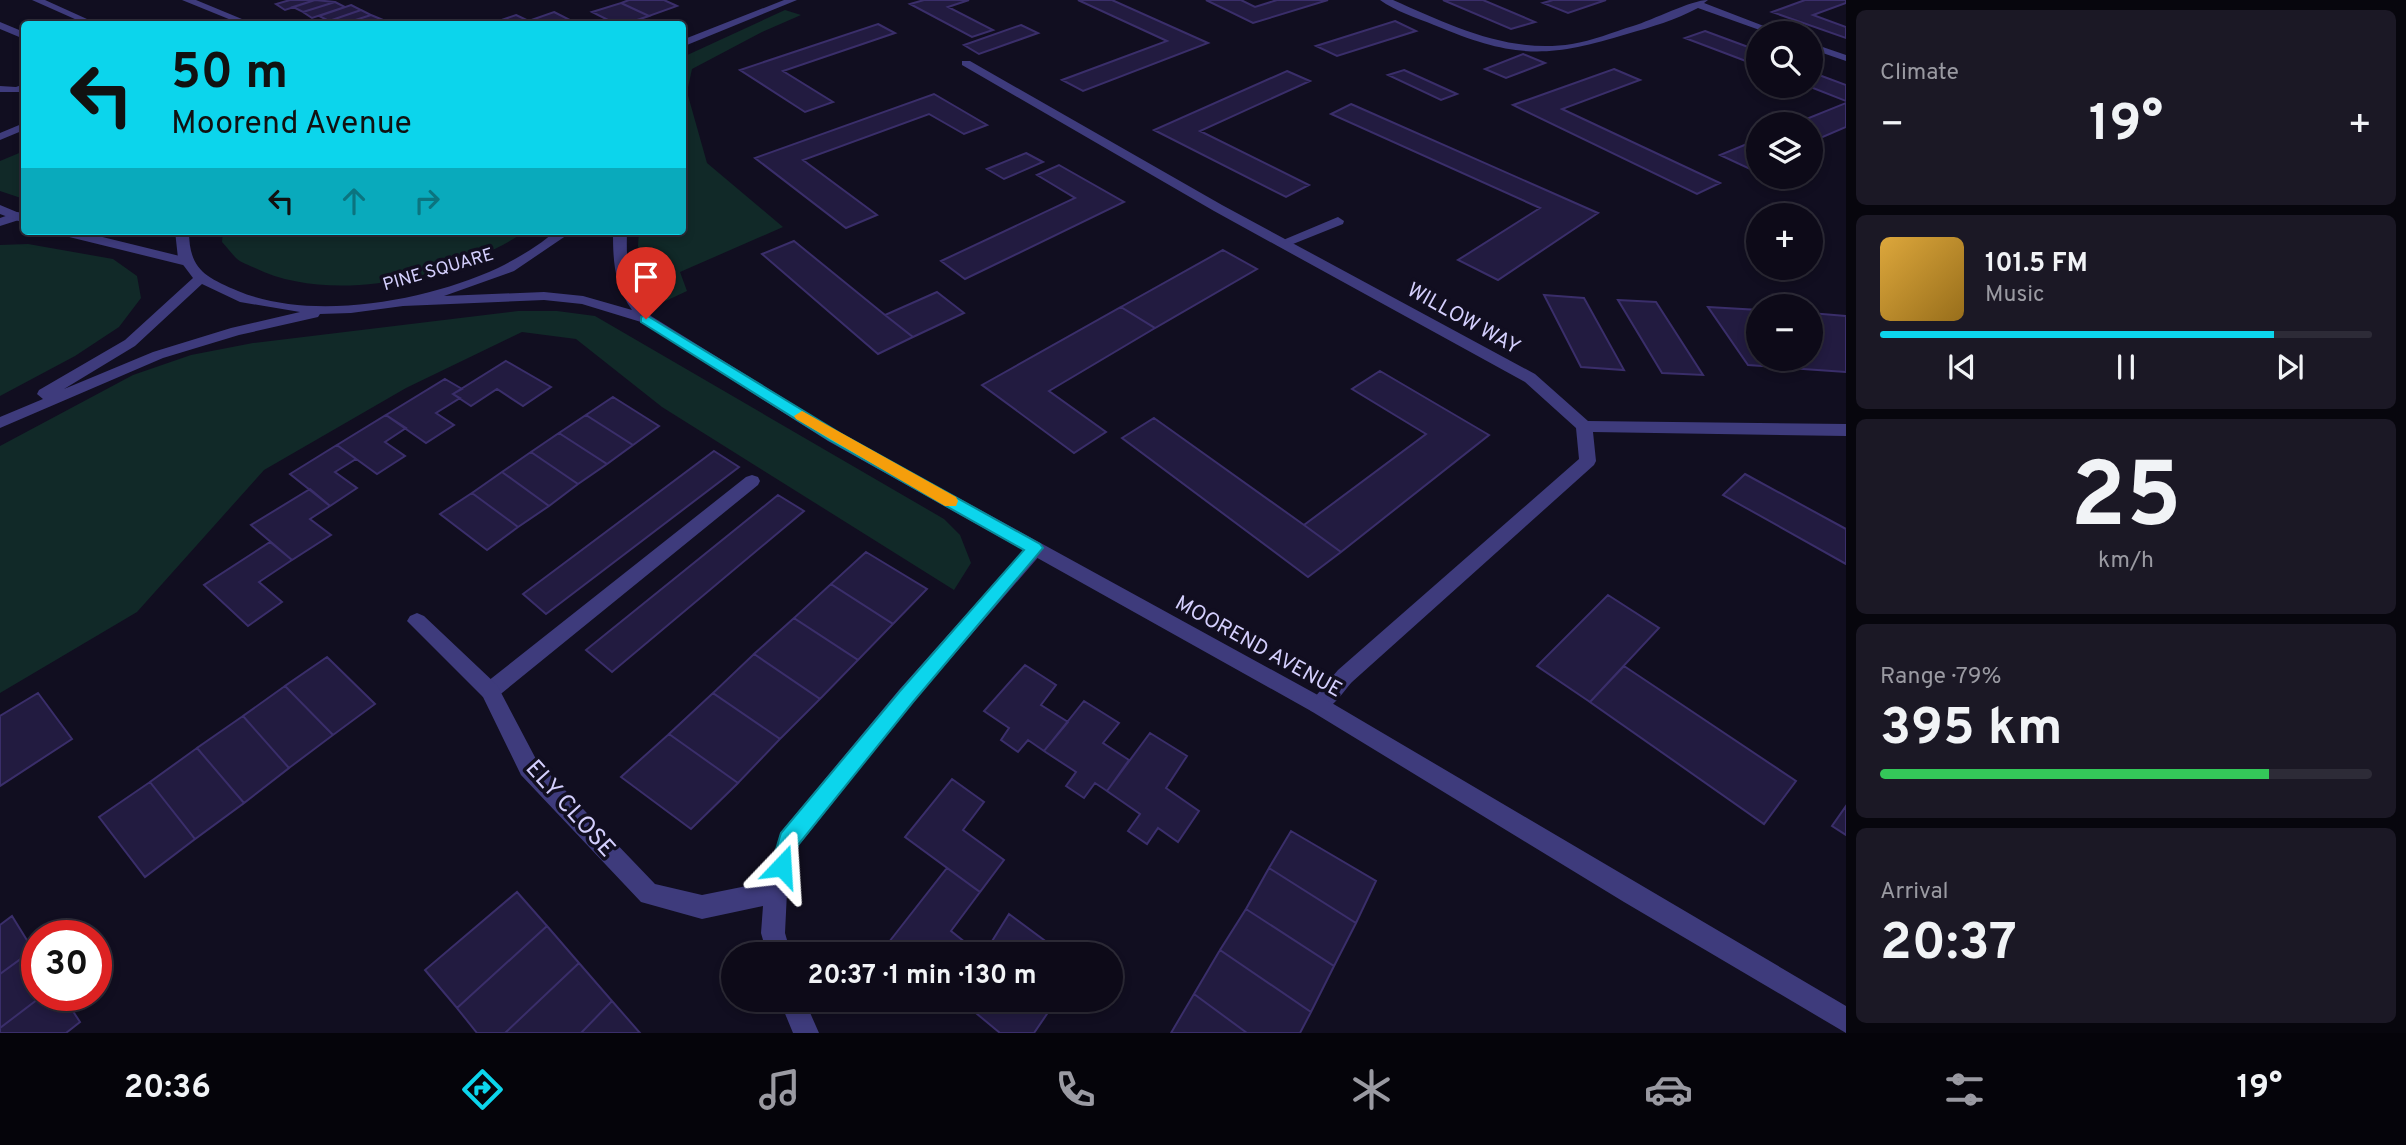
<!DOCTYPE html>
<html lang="en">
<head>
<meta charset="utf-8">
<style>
	:root { --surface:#0d0a18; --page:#1b1825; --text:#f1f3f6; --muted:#9a9aa2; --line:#2d2b37; --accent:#0cd5ec }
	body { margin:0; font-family:Overpass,sans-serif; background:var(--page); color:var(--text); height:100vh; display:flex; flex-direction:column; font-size:26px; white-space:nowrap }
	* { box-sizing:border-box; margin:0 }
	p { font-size:23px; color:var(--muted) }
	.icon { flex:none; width:38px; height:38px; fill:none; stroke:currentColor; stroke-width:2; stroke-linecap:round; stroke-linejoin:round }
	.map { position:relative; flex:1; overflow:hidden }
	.side { display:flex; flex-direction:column; gap:10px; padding:10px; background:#07060d; width:560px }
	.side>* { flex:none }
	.guide { position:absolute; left:21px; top:21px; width:665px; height:214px; border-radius:7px; box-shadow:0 4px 10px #0003,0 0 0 2px var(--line); background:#0cd5ec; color:#111; overflow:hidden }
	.controls { position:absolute; left:1746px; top:21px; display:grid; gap:14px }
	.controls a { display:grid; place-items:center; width:77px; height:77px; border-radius:50%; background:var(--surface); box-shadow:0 4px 10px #0003,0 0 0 2px var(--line); font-size:35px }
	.speed { position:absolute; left:21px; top:920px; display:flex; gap:14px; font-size:35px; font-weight:700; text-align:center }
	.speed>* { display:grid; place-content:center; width:91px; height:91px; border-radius:50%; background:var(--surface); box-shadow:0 4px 10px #0003,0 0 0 2px var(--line); line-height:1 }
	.speed .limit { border:10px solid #d22; background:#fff; color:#111 }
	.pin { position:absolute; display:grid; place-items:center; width:60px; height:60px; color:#fff; margin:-72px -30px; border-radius:50% 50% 50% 0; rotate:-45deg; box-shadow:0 0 7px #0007 }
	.pin .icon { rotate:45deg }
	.me { position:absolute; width:77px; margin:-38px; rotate:20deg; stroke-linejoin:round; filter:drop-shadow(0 0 5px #0008) }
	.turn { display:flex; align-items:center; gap:24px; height:147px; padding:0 35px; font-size:32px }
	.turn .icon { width:91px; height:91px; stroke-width:2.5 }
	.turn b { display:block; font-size:49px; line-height:60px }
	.lanes { display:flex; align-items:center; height:66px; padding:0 35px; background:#0003; justify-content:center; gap:35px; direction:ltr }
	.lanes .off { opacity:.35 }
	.big { font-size:52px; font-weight:700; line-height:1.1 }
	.side .card { flex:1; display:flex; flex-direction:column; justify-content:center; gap:10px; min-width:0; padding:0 24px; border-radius:10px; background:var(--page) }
	.side .dial { align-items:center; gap:0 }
	.dial b { font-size:91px; line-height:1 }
	.song { display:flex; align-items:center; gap:21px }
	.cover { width:84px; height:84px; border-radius:10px; background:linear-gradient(135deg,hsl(40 70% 55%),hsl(40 70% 35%)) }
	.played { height:7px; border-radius:4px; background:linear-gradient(90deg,var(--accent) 80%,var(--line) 80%) }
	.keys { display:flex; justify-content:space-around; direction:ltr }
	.heat { display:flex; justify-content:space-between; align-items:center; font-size:38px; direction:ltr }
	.charge { height:10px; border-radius:5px; background:linear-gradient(90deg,#34c759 79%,var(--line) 0) }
	.trip { position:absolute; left:721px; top:942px; width:402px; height:70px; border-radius:35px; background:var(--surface); box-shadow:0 4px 10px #0003,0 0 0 2px var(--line); font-weight:700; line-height:70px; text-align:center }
	.menu { display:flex; height:112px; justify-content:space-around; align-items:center; background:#05040a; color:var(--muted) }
	.menu .icon { width:49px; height:49px }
	.menu .on { color:var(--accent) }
	.menu b { font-size:32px; color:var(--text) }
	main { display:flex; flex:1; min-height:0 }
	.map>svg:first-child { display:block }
	.green { fill:#112928 }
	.building { fill:#221b40; stroke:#3a2e6a; stroke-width:2 }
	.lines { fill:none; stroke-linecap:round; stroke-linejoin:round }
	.service { fill:#3e3b7c; fill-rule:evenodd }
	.minor { fill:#3e3b7c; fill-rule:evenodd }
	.tertiary { fill:#3e3b7c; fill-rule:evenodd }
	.route { fill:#0cd5ec; stroke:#088a99; stroke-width:2 }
	.slow { fill:#f59e0b }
	.labels { text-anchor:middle; stroke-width:7; stroke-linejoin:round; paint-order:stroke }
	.far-street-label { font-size:18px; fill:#d4cffd; stroke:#110e20 }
	.street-label { font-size:21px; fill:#d4cffd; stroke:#110e20 }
	.near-street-label { font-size:24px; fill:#d4cffd; stroke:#110e20 }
</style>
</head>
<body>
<main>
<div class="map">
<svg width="1846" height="1033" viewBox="0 0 1846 1033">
	<rect width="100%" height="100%" fill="#110e20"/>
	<path class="green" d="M785,10L801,15L762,32L692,69L687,92L707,163L783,227L680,272L687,291L657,305C632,276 637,267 639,231H682L683,57Z
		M24,151V199L0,191V161Z
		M223,231H526C458,277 332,306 255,268C249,265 241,263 236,258C231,253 227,247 222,242Z
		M28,244L113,259L137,276L141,298L119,327L75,356L0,396V245Z
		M518,311H557L595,316L944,519L960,535L971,563L954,590L662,407L576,339L522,332L406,388L264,470L137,612L0,693V446L133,375L191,355L253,343Z"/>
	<path class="building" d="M290,0H315L285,10L276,4Z
		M315,0L335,2L303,12L293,7Z
		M629,0H664L677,6L649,16L621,3Z
		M924,0H969L948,7L993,30L972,37L910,4Z
		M1078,0H1112L1208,43L1083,91L1062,80L1167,41Z
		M1206,0H1241L1255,7L1277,0H1328L1253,23Z
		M1443,0H1483L1535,22L1511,29Z
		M1553,0H1606L1568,13L1543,3Z
		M1805,0H1846V3L1813,15L1846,27V38L1772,12Z
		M335,2L345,7L312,18L303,12Z
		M621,3L649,16L625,24H616L592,12Z
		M351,5L361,10L329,21L319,16Z
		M361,10L371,15L343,24L329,21Z
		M554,12L568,19L552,24H520Z
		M371,15L383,20L371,24H343Z
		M516,15L529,21L520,24H490Z
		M1395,21L1416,31L1337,56L1316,46Z
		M878,24L895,33L783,71L833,102L805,112L740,70Z
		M1021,25L1038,33L979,54L964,45Z
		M1705,31L1759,51V66L1685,38Z
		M1523,54L1545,63L1506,78L1485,69Z
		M1614,69L1640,80L1562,109L1720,183L1697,194L1513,105Z
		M1404,70L1457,94L1441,100L1388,75Z
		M1287,71L1310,81L1200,131L1309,185L1286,197L1154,130Z
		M1811,72L1846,85V101L1808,86H1811Z
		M934,94L987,125L964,134L929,114L803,160L877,215L846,228L755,158Z
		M1846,103V127L1811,142V124H1794Z
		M1351,104L1598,213L1498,280L1458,260L1540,208L1331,114Z
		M1759,139V165L1750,169L1720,155Z
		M1026,153L1043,162L1004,179L987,169Z
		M1059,165L1124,202L965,279L941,261L1075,198L1037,175Z
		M794,241L885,315L913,337L878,354L762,254Z
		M1223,250L1257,269L1155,328L1121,307Z
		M937,292L964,313L913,337L885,315Z
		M1544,295L1584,298L1624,370L1581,367Z
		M1618,300L1656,302L1703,375L1662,373Z
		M1121,307L1155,328L1049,391L1106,432L1074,453L982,385Z
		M1708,307L1759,310V359H1811V313L1846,316V372L1748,365Z
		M506,361L551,387L523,406L497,389L471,406L453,394Z
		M1380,371L1489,435L1341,552L1304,525L1426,434L1352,389Z
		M445,379L462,389L453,394L460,398L436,413L454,425L426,443L386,415Z
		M613,397L659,426L633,445L586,415Z
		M386,415L406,428L385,442L405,456L377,474L337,445Z
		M586,415L633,445L607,464L559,433Z
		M1154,418L1304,525L1341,552L1308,577L1122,438Z
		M559,433L607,464L578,484L531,452Z
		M337,445L356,459L335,472L357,488L330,506L290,474Z
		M714,451L739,467L546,614L523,594Z
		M531,452L578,484L549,506L502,472Z
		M502,472L549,506L518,527L472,493Z
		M1745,474L1846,529V564L1723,495Z
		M310,489L330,506L310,519L331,535L292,560L251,525Z
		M472,493L518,527L487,550L440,514Z
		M778,495L804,511L612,672L586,650Z
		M270,542L292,560L259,582L282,602L248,626L204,585Z
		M866,552L927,589L893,624L831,584Z
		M831,584L893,624L858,660L794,618Z
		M1608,595L1659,628L1590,702L1537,666Z
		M794,618L858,660L820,699L754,654Z
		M754,654L820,699L780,739L713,693Z
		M327,657L375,704L333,735L285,686Z
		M1025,665L1056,685L1041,705L1068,722L1044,751L1028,740L1018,752L1001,740L1009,728L984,711Z
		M1624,666L1796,781L1764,824L1590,702Z
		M285,686L333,735L289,768L243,716Z
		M38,693L72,739L0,786V716Z
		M713,693L780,739L738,783L669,734Z
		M1084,701L1119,723L1103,743L1129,760L1107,791L1095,783L1084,798L1066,786L1076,772L1044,751Z
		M243,716L289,768L244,803L197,748Z
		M1150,733L1187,756L1166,788L1199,811L1178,842L1158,828L1147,844L1128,831L1140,814L1107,791Z
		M669,734L738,783L691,829L621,777Z
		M197,748L244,803L195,839L150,782Z
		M952,779L984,802L963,830L1004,860L980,892L905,837Z
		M150,782L195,839L145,877L99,817Z
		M1846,806V835L1832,826Z
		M1291,831L1376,881L1356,923L1269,868Z
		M947,868L980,892L951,931L980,954H903L889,942Z
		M1269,868L1356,923L1334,966L1246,909Z
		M517,892L547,926L457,1008L425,970Z
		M1246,909L1334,966L1311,1012L1220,950Z
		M1009,914L1048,943L1040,954H984Z
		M12,916L33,950L0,974V925Z
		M547,926L579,963L505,1033H477L457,1008Z
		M33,950L37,956V996H42L0,1028V974Z
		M1220,950L1311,1012L1300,1033H1247L1194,994Z
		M579,963L612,1001L581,1033H505Z
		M1194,994L1247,1033H1171Z
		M42,996H63L80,1022L66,1033H0V1028Z
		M959,999H1034L1049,1011L1034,1033H1000Z
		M612,1001L640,1033H581Z"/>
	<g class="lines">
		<path class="service" d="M24,84V91L22,92H0V86L16,87Z
			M24,123V130L0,140V133Z
			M17,212L22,213V219L0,226V218Z
			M1338,217L1344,221L1343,224L1288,246H1278L1276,243Z
			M752,475L758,477L760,481L758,485L497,697L490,700L483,697L480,691L483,685L746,477Z"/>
		<path class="minor" d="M182,0H196L254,24H241Z
			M1380,0H1393C1450,25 1508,54 1572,44C1592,41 1613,32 1633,26C1653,20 1691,0 1708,0L1704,3L1782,33H1768L1698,8C1675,20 1652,27 1627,34C1546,59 1513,58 1434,25C1417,18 1395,11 1380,0Z
			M1811,43L1846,55V61L1811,49Z
			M962,61H970L1222,205L1535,374L1588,421L1846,424V436L1593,432L1596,461L1594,465L1352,682C1341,694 1328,717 1311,711L1308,705L1338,670L1579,459L1576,428L1525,382L1214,211L962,65Z
			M0,205L24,215V223L0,214Z
			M55,231H78L192,259L194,262L187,266L57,234Z
			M1035,542L1041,544L1044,549L1041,554L913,702L799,845L787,892L785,933L791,954H767L761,933L763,906L702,919L641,902L521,775L483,697L407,621L410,616L417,613L424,616L497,685L537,761L655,884L702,895L766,882L781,832L899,690L1029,544Z
			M779,999H804L819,1033H793Z"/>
		<path class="tertiary" d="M32,0H45L98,24H86Z
			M784,0H797L682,47V40Z
			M0,22L24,32V39L0,29Z
			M175,231H189C189,269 205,277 238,291C312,322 427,301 498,268C512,261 526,253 539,244C545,240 551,234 557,232C561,230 568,231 573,231L514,271L444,296L544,292L583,296L632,310C614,284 613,262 613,231H627C626,268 628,286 651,316L840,433L1325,699L1846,1006V1033L1624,902L1311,711L828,441L641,322L582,304L544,300L403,306L351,313L320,314L318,317L239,335L163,358L0,428V417L43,399L37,394L39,390L125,340L193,278L178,258ZM202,284L240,302L300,312L231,328L153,352L64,389L135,346Z"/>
	</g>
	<path class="route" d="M646,315L840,433L1040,544L1043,548L913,702L798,845L789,873L782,876L774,873L771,866L781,833L900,691L1024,550L829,440L641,322V317Z"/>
	<path class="slow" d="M802,411L956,497L958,501L956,506H945L796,419L794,416Z"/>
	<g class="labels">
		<g class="far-street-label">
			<text transform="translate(438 269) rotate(-16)" y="6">PINE SQUARE</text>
		</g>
		<g class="street-label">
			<text transform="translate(1464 318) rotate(29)" y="7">WILLOW WAY</text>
			<text transform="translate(1259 646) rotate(29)" y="7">MOOREND AVENUE</text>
		</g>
		<g class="near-street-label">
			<text transform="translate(571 808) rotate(48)" y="8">ELY CLOSE</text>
		</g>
	</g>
</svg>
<div class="controls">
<a><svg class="icon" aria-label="search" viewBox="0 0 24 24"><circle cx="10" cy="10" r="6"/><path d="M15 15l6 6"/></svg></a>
<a><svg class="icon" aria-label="layers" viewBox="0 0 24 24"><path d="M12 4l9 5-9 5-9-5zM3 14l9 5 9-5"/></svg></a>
<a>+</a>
<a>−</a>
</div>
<div class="speed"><div class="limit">30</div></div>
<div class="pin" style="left:646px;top:319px;background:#d93025"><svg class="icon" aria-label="arrive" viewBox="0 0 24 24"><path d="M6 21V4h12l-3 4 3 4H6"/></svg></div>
<svg class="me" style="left:782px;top:866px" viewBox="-20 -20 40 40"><path d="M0-17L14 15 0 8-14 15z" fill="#0cd5ec" stroke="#fff" stroke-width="4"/></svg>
<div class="trip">20:37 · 1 min · 130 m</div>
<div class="guide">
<div class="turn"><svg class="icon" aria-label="left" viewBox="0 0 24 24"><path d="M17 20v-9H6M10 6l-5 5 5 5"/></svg><div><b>50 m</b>Moorend Avenue</div></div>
<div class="lanes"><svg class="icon" aria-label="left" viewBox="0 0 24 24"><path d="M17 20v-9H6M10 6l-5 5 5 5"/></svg><svg class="icon off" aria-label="ahead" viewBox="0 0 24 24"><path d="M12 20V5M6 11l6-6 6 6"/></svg><svg class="icon off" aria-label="right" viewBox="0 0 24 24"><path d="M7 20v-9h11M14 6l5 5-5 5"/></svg></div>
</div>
</div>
<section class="side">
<div class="card"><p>Climate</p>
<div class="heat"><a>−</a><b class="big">19°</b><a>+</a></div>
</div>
<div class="card">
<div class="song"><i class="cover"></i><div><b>101.5 FM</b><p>Music</p></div></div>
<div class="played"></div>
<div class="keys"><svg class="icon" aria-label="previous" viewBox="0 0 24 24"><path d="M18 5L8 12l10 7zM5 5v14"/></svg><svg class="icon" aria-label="pause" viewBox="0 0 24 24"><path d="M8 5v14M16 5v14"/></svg><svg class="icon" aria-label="next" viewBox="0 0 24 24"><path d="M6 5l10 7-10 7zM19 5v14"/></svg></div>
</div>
<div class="card dial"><b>25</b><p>km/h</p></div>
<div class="card"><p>Range · 79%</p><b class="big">395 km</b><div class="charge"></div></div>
<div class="card"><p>Arrival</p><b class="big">20:37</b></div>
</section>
</main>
<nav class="menu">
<b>20:36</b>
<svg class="icon on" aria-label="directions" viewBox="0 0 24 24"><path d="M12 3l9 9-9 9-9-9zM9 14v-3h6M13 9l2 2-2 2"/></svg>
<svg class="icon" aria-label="music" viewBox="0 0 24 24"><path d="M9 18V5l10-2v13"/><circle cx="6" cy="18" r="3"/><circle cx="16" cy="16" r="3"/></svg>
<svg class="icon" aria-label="phone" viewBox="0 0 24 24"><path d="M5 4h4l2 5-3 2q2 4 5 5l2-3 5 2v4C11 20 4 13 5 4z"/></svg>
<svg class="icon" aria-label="climate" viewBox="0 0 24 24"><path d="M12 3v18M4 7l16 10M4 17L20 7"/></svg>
<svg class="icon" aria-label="car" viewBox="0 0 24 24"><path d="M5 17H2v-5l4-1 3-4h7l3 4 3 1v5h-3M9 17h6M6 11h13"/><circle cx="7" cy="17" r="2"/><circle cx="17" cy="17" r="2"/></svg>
<svg class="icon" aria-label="filters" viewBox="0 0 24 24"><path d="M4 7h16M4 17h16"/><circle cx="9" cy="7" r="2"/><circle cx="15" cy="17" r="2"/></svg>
<b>19°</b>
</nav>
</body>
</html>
